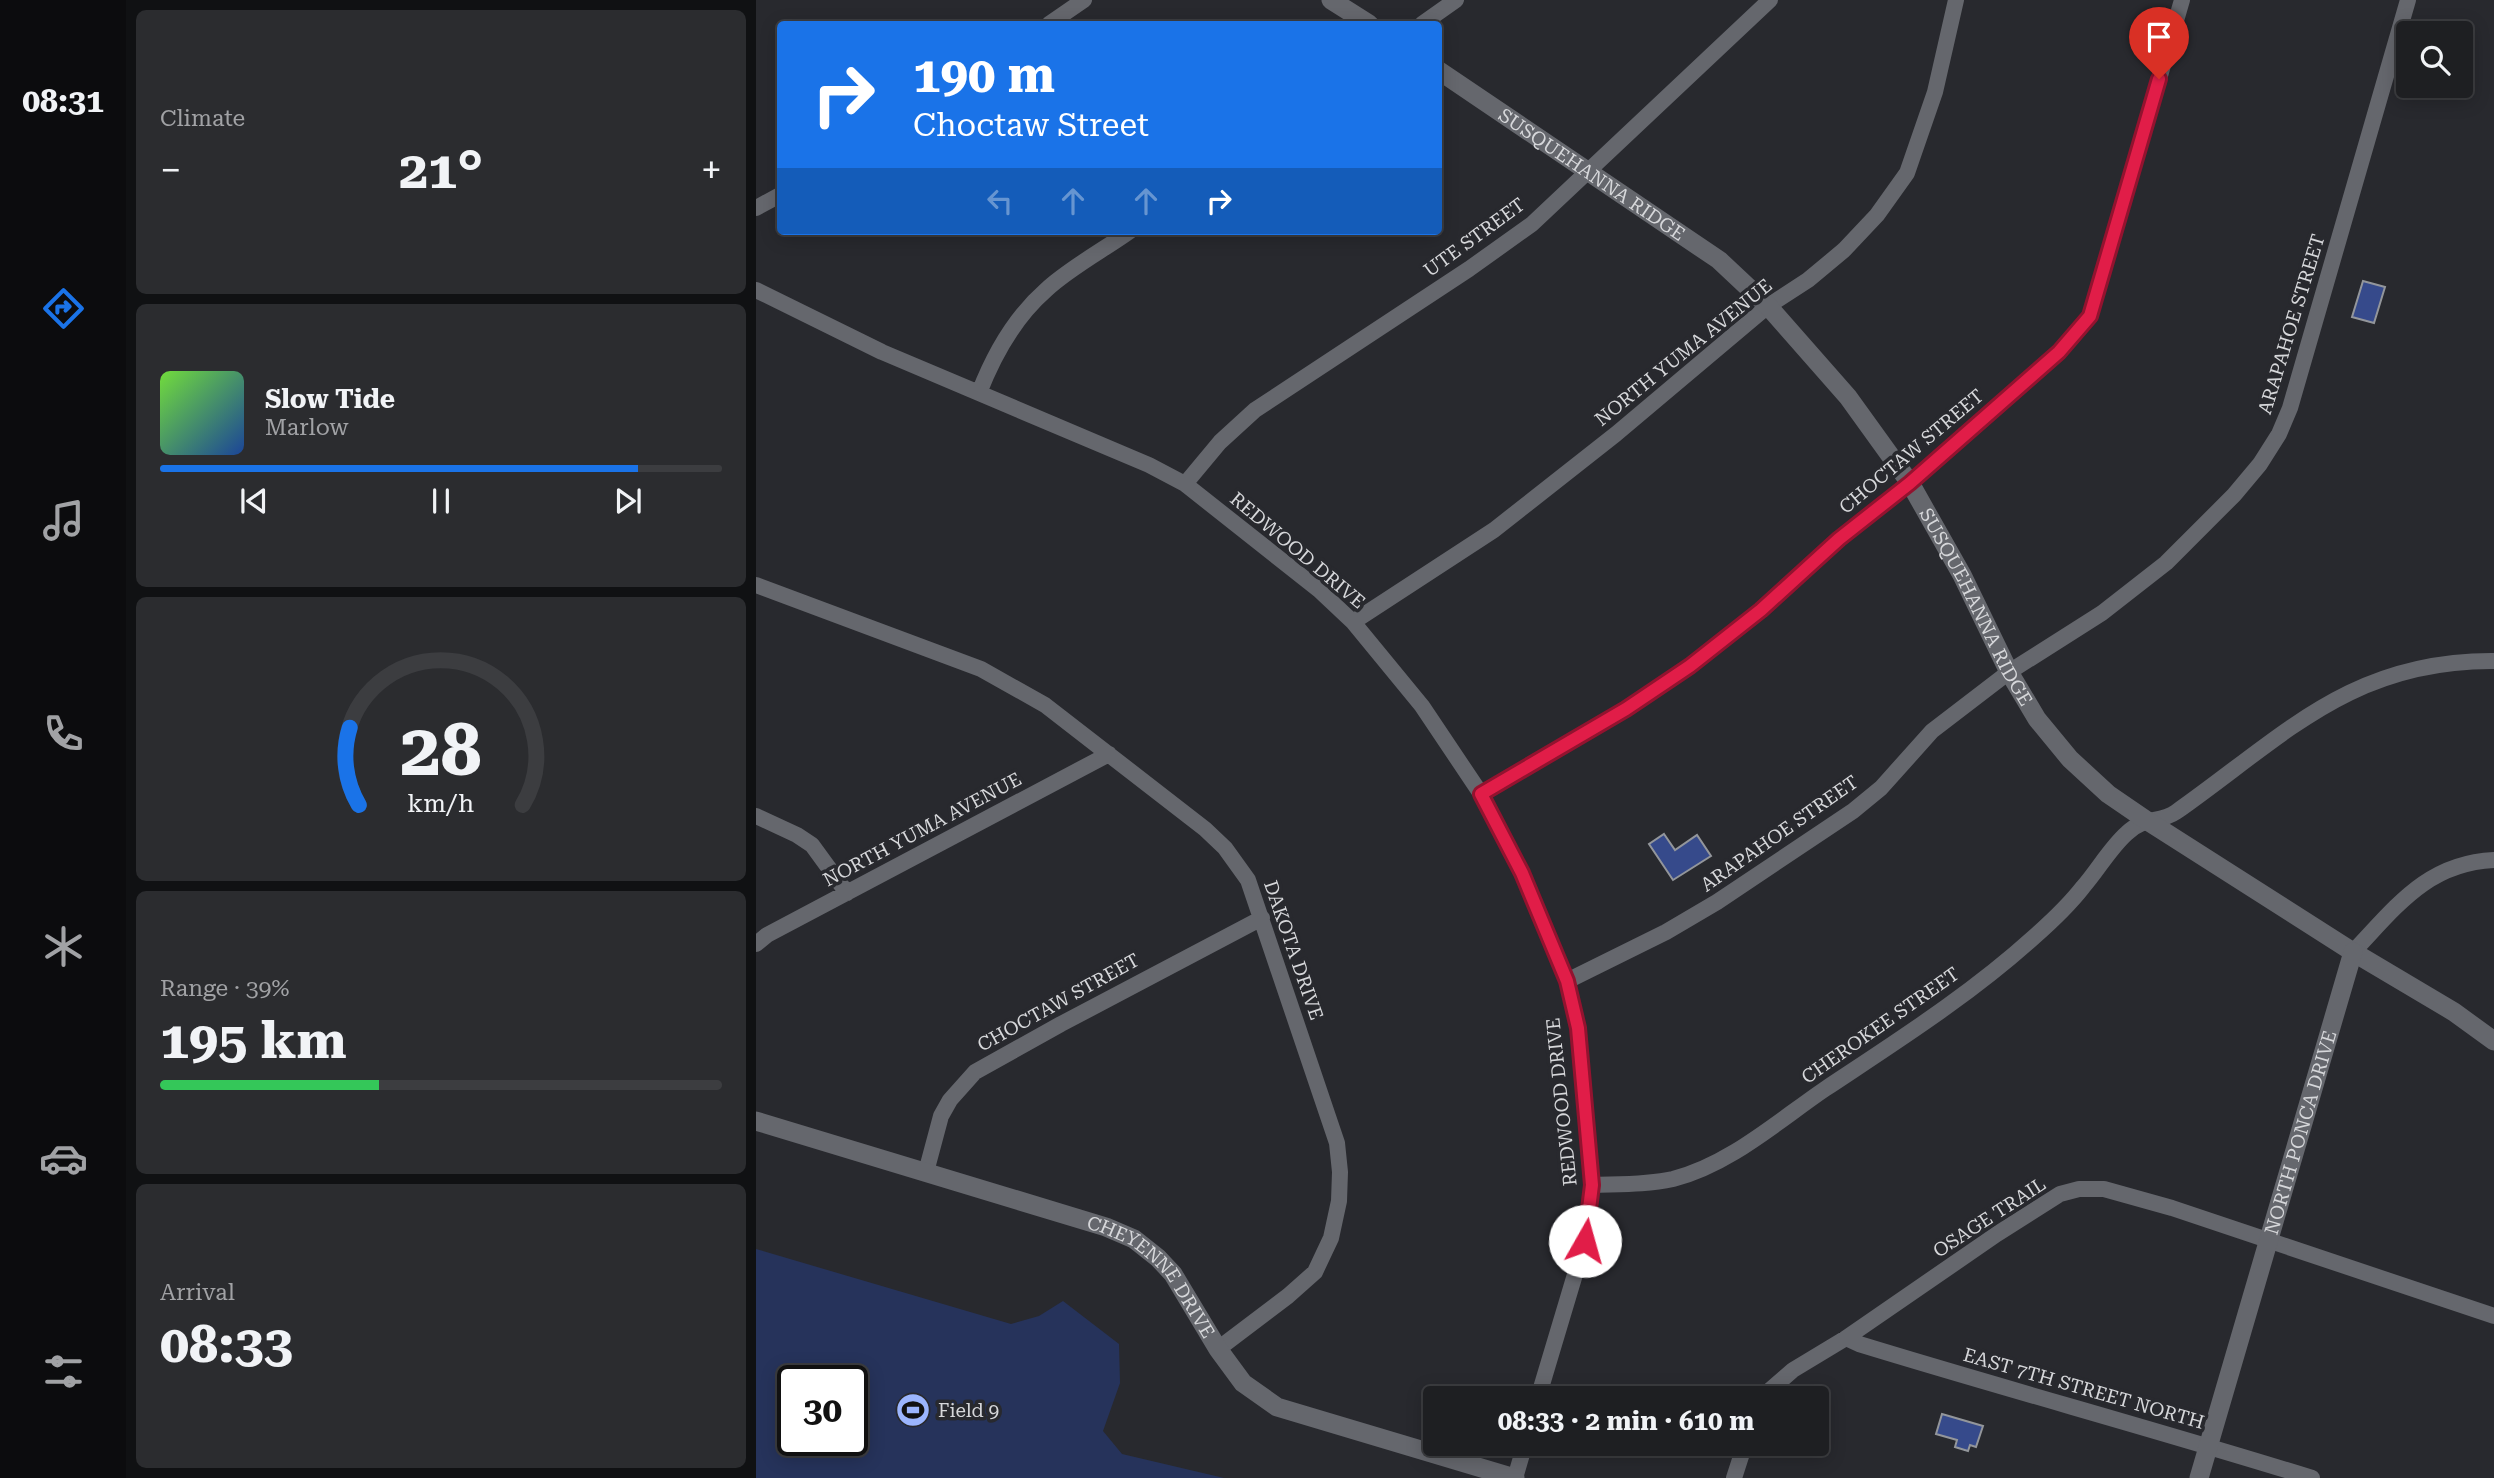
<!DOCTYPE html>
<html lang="en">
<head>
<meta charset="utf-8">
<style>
	:root { --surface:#1e1f22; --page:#2b2c2f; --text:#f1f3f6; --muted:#a1a2a5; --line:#3c3d40; --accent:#1a73e8 }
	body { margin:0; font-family:"Roboto Serif",serif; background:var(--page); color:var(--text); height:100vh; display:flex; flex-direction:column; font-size:26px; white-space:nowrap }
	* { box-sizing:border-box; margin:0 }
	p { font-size:23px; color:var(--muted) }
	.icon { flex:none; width:38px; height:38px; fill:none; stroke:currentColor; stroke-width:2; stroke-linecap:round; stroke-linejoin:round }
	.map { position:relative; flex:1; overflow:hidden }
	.panel { display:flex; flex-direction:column; gap:10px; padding:10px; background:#101113; width:630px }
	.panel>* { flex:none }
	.top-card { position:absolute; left:21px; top:21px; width:665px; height:214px; border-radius:7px; box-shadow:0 4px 18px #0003,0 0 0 2px var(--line); background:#1a73e8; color:#fff; overflow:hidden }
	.buttons { position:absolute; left:1640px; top:21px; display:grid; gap:14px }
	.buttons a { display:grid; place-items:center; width:77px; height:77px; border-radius:7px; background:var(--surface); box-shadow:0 4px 18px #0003,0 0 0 2px var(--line); font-size:35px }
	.speed { position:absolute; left:21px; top:1365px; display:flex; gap:14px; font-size:35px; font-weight:700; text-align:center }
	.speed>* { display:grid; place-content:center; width:91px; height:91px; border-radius:50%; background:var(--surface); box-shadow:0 4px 18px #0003,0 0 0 2px var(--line); line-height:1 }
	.speed .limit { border:4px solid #111; border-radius:10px; background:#fff; color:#111 }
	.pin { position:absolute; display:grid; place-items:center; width:60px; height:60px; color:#fff; margin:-72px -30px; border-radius:50% 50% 50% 0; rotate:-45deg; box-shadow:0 0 7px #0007 }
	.pin .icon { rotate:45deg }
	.me { position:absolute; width:77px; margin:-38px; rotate:7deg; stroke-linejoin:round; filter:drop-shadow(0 0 5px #0008) }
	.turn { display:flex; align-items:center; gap:24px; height:147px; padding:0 21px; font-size:32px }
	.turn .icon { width:91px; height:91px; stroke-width:2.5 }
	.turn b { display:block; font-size:49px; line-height:60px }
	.lanes { display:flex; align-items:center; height:66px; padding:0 21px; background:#0003; justify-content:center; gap:35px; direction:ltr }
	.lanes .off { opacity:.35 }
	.big { font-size:52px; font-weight:700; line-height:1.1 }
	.panel .widget { flex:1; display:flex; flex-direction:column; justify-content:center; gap:10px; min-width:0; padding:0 24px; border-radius:10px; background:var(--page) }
	.panel .dial { align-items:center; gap:0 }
	.dial svg { height:182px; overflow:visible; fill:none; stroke:var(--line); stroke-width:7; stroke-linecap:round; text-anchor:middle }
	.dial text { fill:var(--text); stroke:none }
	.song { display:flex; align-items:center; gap:21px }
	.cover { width:84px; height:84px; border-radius:10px; background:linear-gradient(135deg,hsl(100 70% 55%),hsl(220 70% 35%)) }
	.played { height:7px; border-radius:4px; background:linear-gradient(90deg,var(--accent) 85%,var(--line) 85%) }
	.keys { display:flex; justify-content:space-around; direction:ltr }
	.heat { display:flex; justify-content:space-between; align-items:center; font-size:38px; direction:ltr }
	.charge { height:10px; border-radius:5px; background:linear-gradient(90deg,#34c759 39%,var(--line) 0) }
	.trip { position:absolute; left:667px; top:1386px; width:406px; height:70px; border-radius:7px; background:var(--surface); box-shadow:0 4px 18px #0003,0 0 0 2px var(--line); font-weight:700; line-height:70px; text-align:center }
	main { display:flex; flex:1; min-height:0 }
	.menu { display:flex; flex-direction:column; width:126px; justify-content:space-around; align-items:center; background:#0c0c0e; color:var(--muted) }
	.menu .icon { width:49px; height:49px }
	.menu .current { color:var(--accent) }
	.menu b { font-size:32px; color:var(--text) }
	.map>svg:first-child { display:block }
	.green { fill:#26335b; fill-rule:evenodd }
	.building { fill:#364a8b; stroke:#93969b; stroke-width:2 }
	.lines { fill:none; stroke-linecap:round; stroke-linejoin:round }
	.minor { stroke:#65676d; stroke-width:16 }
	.tertiary { stroke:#65676d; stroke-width:19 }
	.route-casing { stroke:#92132f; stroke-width:18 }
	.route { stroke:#e11d48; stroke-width:12 }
	.labels { text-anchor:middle; stroke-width:7; stroke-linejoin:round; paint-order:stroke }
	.street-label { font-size:19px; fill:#d6d7da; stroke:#28292e }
	.poi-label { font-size:19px; fill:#d6d7da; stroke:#28292e; text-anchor:start }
</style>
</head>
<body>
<main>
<nav class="menu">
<b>08:31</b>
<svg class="icon current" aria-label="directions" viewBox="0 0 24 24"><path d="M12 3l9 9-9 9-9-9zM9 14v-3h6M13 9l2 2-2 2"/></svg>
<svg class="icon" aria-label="music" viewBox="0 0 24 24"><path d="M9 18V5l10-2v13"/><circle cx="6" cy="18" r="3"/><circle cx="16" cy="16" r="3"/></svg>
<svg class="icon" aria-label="phone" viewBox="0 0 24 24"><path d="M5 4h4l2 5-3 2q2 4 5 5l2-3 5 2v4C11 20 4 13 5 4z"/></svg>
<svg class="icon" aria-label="climate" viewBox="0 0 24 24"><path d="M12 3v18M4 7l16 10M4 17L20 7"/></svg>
<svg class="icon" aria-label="car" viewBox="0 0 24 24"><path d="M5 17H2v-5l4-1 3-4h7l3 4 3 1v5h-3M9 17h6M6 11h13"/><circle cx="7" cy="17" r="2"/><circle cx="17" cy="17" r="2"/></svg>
<svg class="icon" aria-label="filters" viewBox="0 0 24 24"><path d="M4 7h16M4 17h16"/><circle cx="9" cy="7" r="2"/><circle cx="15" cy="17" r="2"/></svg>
</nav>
<section class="panel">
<div class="widget"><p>Climate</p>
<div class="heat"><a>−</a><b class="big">21°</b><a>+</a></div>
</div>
<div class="widget">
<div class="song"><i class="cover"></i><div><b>Slow Tide</b><p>Marlow</p></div></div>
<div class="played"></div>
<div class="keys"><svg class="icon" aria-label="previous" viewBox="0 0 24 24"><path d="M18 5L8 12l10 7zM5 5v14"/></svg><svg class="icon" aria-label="pause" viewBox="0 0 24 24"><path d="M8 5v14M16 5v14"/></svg><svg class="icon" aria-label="next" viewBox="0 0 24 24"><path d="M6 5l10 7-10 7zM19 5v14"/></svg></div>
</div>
<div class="widget dial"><svg viewBox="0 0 100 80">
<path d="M14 69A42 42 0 1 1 86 69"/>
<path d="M14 69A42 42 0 0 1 10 35" stroke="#1a73e8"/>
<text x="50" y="56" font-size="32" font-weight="700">28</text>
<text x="50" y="72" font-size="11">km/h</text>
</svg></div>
<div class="widget"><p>Range · 39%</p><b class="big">195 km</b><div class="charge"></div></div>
<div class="widget"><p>Arrival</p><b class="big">08:33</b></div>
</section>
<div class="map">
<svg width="1738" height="1478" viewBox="0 0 1738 1478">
	<rect width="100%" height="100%" fill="#28292e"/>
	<path class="green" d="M0,1249L255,1324L283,1316L307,1301L363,1344L364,1383L347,1431L366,1454L468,1478H0ZM37,1381H96V1440H37Z"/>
	<path class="building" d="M1607,281L1629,287L1618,323L1596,317Z
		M908,834L919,850L941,835L955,856L917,880L893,844Z
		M1186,1414L1227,1426L1220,1447L1214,1445L1212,1451L1199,1447L1201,1440L1180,1434Z"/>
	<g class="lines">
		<path class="minor" d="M293,24L328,0
			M666,24L700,0
			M0,208L24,195
			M0,290L126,352L393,465L429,484L563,590L597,622L666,706L725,794L766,873L811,981L822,1028L836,1185L829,1241L782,1398
			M223,393C238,354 258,318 290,290C312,269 349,249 374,231
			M429,484L464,442L499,410L713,269L776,224L1014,0
			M0,585L225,669L289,705L449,829L469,848L492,880L581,1143L584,1172L583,1201L575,1238L559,1272L532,1296L462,1349
			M597,622L738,530L860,434L1012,306L1052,280L1088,250L1121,215L1151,173L1179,92L1200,0
			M725,794L870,709L934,666L1005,610L1083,539L1154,483L1303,352L1334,316L1426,0
			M0,816L41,835L56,845L91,893
			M0,944L11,935L353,754
			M1597,952C1640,907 1671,863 1738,860
			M811,981L910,932L961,902L1097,811L1125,788L1176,731L1253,672L1346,613L1410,563L1478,495L1504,464L1523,434L1534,408L1652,0
			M170,1172L185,1116L194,1100L219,1072L305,1024L506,918
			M836,1185C863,1184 890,1185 917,1179C973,1165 1022,1121 1069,1089C1141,1041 1214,995 1278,937C1295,922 1313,905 1327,887C1342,870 1354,848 1371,833C1387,817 1404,823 1420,812C1528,736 1595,660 1738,661
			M1090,1338L1103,1344C1253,1390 1405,1431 1556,1478
			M1009,1398L1014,1390L1037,1370L1090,1338L1241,1234L1304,1194L1323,1189H1348L1416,1208L1738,1316
			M759,1478L769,1444
			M978,1478L989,1444"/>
		<g class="tertiary">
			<path d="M575,0L613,24"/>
			<path id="s1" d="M682,70L963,260L1012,306L1092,397L1154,483L1206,575L1253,672L1281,719L1314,759L1352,794L1390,820L1597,952L1698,1012L1738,1041"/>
			<path id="s2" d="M0,1121L350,1227L378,1239L402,1258L417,1274L462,1349L487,1383L521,1407L759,1478"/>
			<path id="s3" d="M1443,1478L1597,952"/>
		</g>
	</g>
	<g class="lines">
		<g class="route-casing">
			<path id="route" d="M829,1241L836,1185L822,1028L811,981L766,873L725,794L870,709L934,666L1005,610L1083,539L1154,483L1303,352L1334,316L1403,79"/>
		</g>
		<use href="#route" class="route"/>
	</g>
	<defs>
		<g id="stadium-disc" transform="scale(1.75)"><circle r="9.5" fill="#9bb5fd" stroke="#28292e"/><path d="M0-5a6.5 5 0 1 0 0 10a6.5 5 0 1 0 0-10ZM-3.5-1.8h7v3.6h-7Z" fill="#111"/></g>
	</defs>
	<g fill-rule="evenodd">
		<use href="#stadium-disc" x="157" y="1410"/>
	</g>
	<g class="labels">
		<g class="street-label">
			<text dy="7" stroke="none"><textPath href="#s1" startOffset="186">SUSQUEHANNA RIDGE</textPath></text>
			<text transform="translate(718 237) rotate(-36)" y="7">UTE STREET</text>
			<text transform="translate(1535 324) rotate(-73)" y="7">ARAPAHOE STREET</text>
			<text transform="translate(927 352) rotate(-39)" y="7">NORTH YUMA AVENUE</text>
			<text transform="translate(1155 451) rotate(-40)" y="7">CHOCTAW STREET</text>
			<text transform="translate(542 550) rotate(40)" y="7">REDWOOD DRIVE</text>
			<text dy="7" stroke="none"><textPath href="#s1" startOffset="774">SUSQUEHANNA RIDGE</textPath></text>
			<text transform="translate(166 829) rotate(-28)" y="7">NORTH YUMA AVENUE</text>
			<text transform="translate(1023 833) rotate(-35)" y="7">ARAPAHOE STREET</text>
			<text transform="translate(538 950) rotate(71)" y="7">DAKOTA DRIVE</text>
			<text transform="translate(302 1002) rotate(-29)" y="7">CHOCTAW STREET</text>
			<text transform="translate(1124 1025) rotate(-35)" y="7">CHEROKEE STREET</text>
			<text transform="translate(805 1102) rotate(-96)" y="7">REDWOOD DRIVE</text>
			<text dy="7" stroke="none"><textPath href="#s3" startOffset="360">NORTH PONCA DRIVE</textPath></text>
			<text transform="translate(1233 1217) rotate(-33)" y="7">OSAGE TRAIL</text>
			<text dy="7" stroke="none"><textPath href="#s2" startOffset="434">CHEYENNE DRIVE</textPath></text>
			<text transform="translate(1328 1388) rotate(16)" y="7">EAST 7TH STREET NORTH</text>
		</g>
		<g class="poi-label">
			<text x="182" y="1417">Field 9</text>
		</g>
	</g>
</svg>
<div class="buttons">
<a><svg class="icon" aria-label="search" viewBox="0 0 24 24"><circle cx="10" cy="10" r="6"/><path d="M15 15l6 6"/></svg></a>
</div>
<div class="speed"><div class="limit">30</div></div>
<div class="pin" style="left:1403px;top:79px;background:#d93025"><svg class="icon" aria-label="arrive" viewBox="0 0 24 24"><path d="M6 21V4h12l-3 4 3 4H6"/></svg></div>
<svg class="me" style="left:829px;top:1241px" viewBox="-20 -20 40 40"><circle r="19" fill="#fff"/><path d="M0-13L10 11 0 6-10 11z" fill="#e11d48"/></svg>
<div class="trip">08:33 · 2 min · 610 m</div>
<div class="top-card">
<div class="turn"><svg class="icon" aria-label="right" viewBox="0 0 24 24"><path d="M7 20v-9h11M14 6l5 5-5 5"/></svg><div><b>190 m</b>Choctaw Street</div></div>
<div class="lanes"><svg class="icon off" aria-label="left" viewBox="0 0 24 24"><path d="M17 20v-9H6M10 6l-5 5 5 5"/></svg><svg class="icon off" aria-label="ahead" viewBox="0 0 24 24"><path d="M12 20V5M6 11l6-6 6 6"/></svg><svg class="icon off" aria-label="ahead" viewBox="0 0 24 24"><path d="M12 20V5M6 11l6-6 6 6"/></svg><svg class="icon" aria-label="right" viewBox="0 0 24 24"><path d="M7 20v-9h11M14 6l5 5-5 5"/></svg></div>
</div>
</div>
</main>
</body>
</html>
